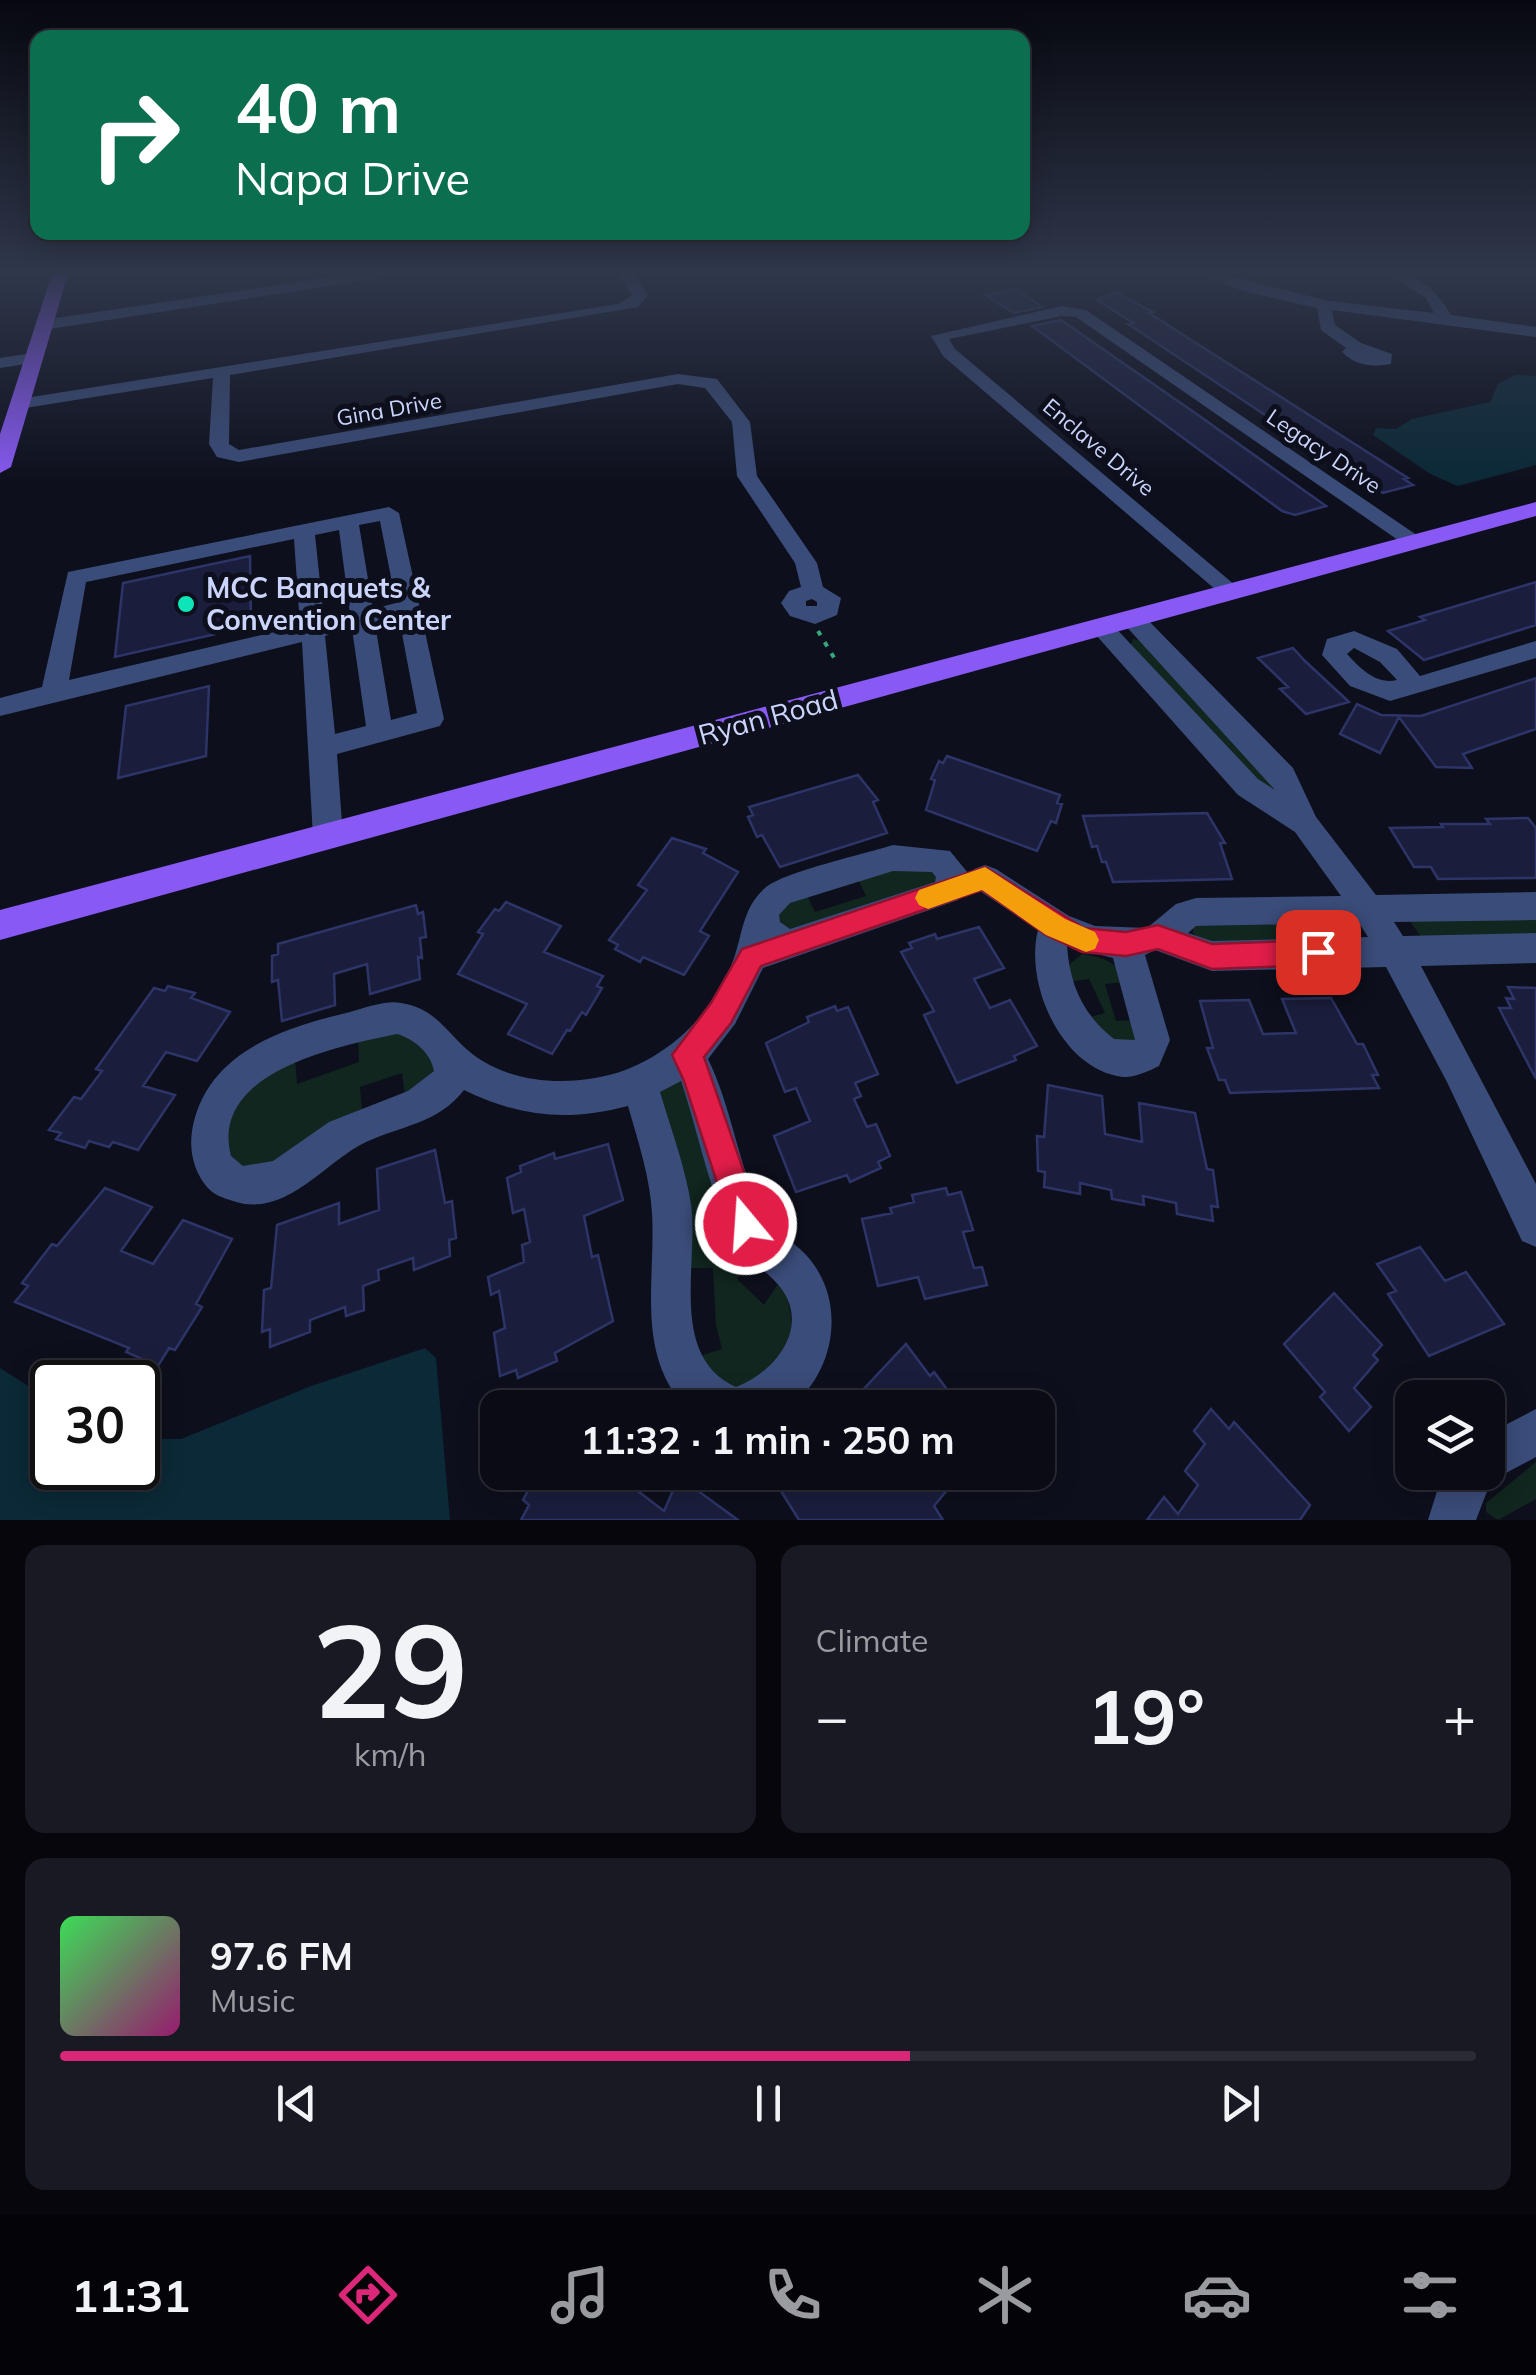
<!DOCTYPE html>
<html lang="en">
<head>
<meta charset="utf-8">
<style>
	:root { --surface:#0a0b15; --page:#181922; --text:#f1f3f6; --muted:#999ba0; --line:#2a2b34; --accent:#db2777 }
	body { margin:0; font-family:Mulish,sans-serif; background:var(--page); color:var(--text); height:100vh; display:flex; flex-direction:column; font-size:38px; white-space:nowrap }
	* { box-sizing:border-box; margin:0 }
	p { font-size:32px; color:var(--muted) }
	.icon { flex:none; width:55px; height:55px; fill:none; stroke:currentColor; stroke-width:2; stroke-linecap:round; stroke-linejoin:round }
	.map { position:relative; height:1520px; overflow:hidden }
	.drawer { display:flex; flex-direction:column; gap:25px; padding:25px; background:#06060c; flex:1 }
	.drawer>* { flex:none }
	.top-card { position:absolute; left:30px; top:30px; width:1000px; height:210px; border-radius:20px; box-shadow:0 5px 25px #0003,0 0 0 2px var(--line); background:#0b6e4f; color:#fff; overflow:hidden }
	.tools { position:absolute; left:1395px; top:1380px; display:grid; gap:20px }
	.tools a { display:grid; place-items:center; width:110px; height:110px; border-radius:20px; background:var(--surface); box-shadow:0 5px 25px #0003,0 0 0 2px var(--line); font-size:50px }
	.speed { position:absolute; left:30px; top:1360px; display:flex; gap:20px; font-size:50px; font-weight:700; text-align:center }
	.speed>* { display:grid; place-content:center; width:130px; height:130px; border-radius:50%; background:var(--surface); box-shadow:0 5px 25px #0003,0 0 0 2px var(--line); line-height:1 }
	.speed .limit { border:5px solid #111; border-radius:15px; background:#fff; color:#111 }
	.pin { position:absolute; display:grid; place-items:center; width:85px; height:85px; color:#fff; margin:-42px; border-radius:20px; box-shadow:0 5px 15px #0006 }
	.me { position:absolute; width:110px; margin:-55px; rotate:342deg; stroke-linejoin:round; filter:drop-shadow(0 0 8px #0008) }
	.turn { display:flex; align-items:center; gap:35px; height:210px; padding:0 40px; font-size:45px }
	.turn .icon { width:130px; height:130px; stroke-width:2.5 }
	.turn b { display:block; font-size:70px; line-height:85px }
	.big { font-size:75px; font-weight:700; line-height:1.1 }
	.drawer .card { flex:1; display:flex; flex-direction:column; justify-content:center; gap:15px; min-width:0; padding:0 35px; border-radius:20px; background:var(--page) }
	.drawer .dial { align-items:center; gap:0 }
	.dial b { font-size:130px; line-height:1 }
	.song { display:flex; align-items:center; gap:30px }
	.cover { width:120px; height:120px; border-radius:15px; background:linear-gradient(135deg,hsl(130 70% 55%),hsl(320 70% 35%)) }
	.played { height:10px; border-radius:5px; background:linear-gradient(90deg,var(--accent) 60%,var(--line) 60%) }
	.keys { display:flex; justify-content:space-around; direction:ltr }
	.heat { display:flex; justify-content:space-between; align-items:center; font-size:55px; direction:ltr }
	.drawer .tiles { flex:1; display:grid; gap:25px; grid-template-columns:1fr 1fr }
	.card:last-child { grid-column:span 2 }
	.trip { position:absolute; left:480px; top:1390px; width:575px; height:100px; border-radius:20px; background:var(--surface); box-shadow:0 5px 25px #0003,0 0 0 2px var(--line); font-weight:700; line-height:100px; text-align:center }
	.menu { display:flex; height:160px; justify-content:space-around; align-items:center; background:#040408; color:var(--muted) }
	.menu .icon { width:70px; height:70px }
	.menu .active { color:var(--accent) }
	.menu b { font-size:45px; color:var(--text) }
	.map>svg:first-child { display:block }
	.green { fill:#10261e }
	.water { fill:#0b2937 }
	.building { fill:#1a1e3c; stroke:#2d3467; stroke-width:2.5 }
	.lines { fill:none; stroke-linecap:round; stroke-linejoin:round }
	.path { stroke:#34a77b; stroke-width:4; stroke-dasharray:5 8; stroke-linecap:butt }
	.minor { fill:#3a4c79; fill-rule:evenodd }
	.major { fill:#8959f5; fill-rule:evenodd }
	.route { fill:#e11d48; stroke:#92132f; stroke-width:2.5 }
	.slow { fill:#f59e0b }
	.poi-dot { fill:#0de5b6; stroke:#0d0f1c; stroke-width:4 }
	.labels { text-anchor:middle; stroke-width:10; stroke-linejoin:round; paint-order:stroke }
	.far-street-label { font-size:22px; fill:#cbd5fc; stroke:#0d0f1c }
	.poi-label { font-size:28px; font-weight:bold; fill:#cbd5fc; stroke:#0d0f1c; text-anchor:start }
	.street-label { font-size:28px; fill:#cbd5fc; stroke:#0d0f1c }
</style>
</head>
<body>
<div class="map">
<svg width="1536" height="1520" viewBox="0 0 1536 1520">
	<rect width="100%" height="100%" fill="#0d0f1c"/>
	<path class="green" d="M1133,639L1139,640L1277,787L1274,790H1268L1130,646Z
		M933,867L938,882L791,931L775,920L780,903L807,895L815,912L866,896L858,879L893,868Z
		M1536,914V939H1423L1411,923L1412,919Z
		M1346,923L1353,930V940L1207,946L1193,933V926Z
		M1082,954C1102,957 1119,962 1126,982L1105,984L1116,1021L1138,1020V1042L1118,1047L1086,1018L1105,1013L1089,979L1069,982L1070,964Z
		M402,1031L431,1053L435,1073L405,1096L402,1073L360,1087L362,1111C337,1128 279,1171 250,1168C239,1167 232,1158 225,1151C227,1086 244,1091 295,1059L297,1084L359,1062L358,1038Z
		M678,1079L686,1086L753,1256L737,1279L764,1305L780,1281C793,1307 799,1345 776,1367C766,1376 751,1382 740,1389L727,1387L693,1358L722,1349L716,1325L713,1268H687L658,1096L660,1087Z
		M1536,1462V1499L1498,1520L1486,1512V1503Z"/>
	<path class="water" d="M1516,375L1536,376V465L1458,486L1432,475L1373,435L1376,428L1396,429L1412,419L1490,402L1498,384Z
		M425,1348L436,1358L450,1520H0V1368L52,1401V1468H138V1439H181L311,1386Z"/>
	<path class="building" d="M1017,289L1042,307L1014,313L985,295Z
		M1115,292L1153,312L1149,313L1408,478L1404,479L1413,485L1383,493L1128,324L1133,323L1097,300Z
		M1061,320L1198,415L1326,506L1295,515L1282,511L1032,326Z
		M250,556L251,626L115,657L123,583Z
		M1536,582V625L1424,660L1388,631L1425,620L1420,617Z
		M1293,648L1305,661L1349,702L1306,714L1280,689L1288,687L1258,658Z
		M1536,678V729L1463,754L1472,768L1436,767L1399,717L1380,753L1340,734L1357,704L1381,715L1421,716Z
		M209,686L206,756L118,778L126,706Z
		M947,756L1060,795L1057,803L1062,804L1056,823L1051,821L1037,851L926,810L935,780L931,779L939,761L943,763Z
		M858,775L878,800L873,802L887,833L780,867L762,835L757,837L748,817L753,815L749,807Z
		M1207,813L1225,843H1220L1232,879L1113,882L1106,862H1102L1097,846L1092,847L1083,816Z
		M1528,818L1536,828V878L1438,879L1431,867H1414L1390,828L1443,827L1441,824H1490L1486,819Z
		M672,838L706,849L703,853L738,872L700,931L709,936L684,975L643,957L640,962L615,949L618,945L609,940L647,890L638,885Z
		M506,902L561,926L544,952L603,976L597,986L602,988L586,1015L582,1012L570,1031L567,1030L552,1054L508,1034L527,1004L458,974L483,934L478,932L495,909L499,911Z
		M416,905L418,914L423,912L426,937L420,938L422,958L418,957L420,979L370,994L367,964L334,974L335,1005L282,1021L278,980L272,982V956L278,954V944Z
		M979,927L1004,968L974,979L990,1008L1010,1000L1037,1046L1014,1056L1016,1060L957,1083L924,1015L934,1011L901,952L912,948L909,943L935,934L937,939Z
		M168,986L195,993L191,998L230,1012L197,1061L166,1052L143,1086L175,1095L138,1150L113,1142L109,1147L89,1141L85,1148L56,1139L61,1133L49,1130L74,1097L81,1099L102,1071L96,1069L154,988L165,991Z
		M1508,987L1536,988V1079L1499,1008H1511L1506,998L1514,999Z
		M1331,998L1357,1044H1363L1378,1075H1372L1379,1088L1230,1093L1225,1080H1219L1207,1048H1213L1200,1001L1249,1000L1263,1034L1296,1033L1282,999Z
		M835,1006L837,1011L848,1007L878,1074L855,1083L861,1096L854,1099L867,1127L876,1124L890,1156L878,1162L881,1168L850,1182L847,1175L796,1192L774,1136L810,1121L796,1088L785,1092L766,1043L809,1022L807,1017Z
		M1048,1085L1102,1096L1105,1134L1142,1142L1139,1103L1195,1113L1207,1169L1213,1170L1218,1207L1211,1206L1213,1221L1177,1214L1176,1203L1143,1196L1144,1205L1112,1199L1111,1190L1080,1183V1194L1044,1187L1045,1172L1038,1171L1037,1136L1044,1137Z
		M608,1144L623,1200L584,1216L592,1257L598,1255L613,1321L555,1353L557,1361L518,1378L516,1370L500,1376L494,1333L505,1328L499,1291L491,1295L488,1277L524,1262L522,1245L530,1242L524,1209L513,1213L507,1178L521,1172L520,1166L554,1153L555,1159Z
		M435,1150L445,1203L452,1201L456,1238L449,1240L450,1256L414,1270L413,1258L378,1270L379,1280L363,1286L364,1310L346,1316L345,1307L310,1320V1332L270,1347V1329L262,1332L264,1290L271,1288L277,1225L339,1203V1224L379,1210L377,1169Z
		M105,1188L152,1207L121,1251L153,1264L183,1220L232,1239L196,1304L202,1307L175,1350L169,1348L158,1366L126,1352L129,1348L15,1302L28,1286L22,1283L52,1244L57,1246Z
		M946,1188L948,1195L961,1192L973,1230L963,1232L974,1268L982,1267L987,1285L925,1299L918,1277L878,1286L862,1219L892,1213L890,1208L914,1202L912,1195Z
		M1420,1247L1445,1281L1466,1272L1504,1324L1429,1356L1388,1294L1396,1291L1377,1264Z
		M1334,1293L1382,1345L1373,1355L1378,1360L1354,1388L1371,1407L1349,1431L1320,1397L1325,1392L1284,1344Z
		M906,1344L930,1376L934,1372L961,1408H869L859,1394Z
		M1211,1409L1229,1429L1234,1422L1310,1505L1300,1520H1147L1164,1497L1178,1514L1198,1485L1185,1471L1205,1444L1194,1431Z
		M538,1472H630L626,1482L664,1511L679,1477L738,1520H521L529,1505L523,1500Z
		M785,1472H962L934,1506L943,1520H799L776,1483Z"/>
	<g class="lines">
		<path class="path" d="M818,631L836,661"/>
		<path class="minor" d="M354,274H387L380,278L43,330L35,325L43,320Z
			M619,274H633L648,295L638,307L230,375L229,444L239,450L678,374L717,379L750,422L757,476L817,563L823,587L841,598L837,615L815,624L790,616L781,603L789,591L801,587L795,563L737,476L732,422L705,388L678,384L239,462L217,457L209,444L213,378L19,409L10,404L19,399L618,304L632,295ZM812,599L817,602V606H806V601Z
			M1201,274H1221L1329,301L1434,313L1426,298L1388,274C1418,273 1437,290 1451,315L1536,327V337L1332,310L1335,325L1361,343L1392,354L1391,364C1372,367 1356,366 1342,352L1346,348L1321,330L1317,308L1243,291Z
			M1062,306L1086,310L1427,542L1424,547H1408L1076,317L1062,316L949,339L955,349L1242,591L1231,598L1223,596L943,356L931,336Z
			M33,353L39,354V362L0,368V358Z
			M389,507L399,513L444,719L440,726L337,754L343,837L338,846L328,849L318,846L313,837L302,642L0,716V698L42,687L68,572ZM380,521L396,603L373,609L359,525ZM339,530L350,614L324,620L315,535ZM294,539L300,626L69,680L86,582ZM399,618L417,713L391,720L375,624ZM352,629L366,726L335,734L325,636Z
			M1132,610L1140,612L1293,768L1316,817L1376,895L1536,892V920L1394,922L1403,936L1536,933V963L1421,966L1536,1184V1247L1522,1241L1447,1082L1386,967L1212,971L1155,950L1145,955L1170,1040L1159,1066C1149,1071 1134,1078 1123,1077C1062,1070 1024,984 1038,930L974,887L970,878L974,869L985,865L996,869L1069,916L1095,926L1147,928L1176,904L1196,898L1341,896L1295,832L1238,795L1088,626L1100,618L1108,620L1258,779L1275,790L1124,624L1120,618ZM1359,923L1368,937L1212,941L1188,933L1196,926ZM1067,946L1113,958L1135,1040L1114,1039C1083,1015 1070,985 1067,946Z
			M1354,631L1397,649L1420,676L1536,641V658L1390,701L1350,686L1322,655L1327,639ZM1354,648L1380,662L1397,680C1376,685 1360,668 1347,654Z
			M893,845L950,851L968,873L958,900L763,968L735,1024L708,1059C732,1108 738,1165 762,1213C772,1231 794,1241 807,1256C847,1301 836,1371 790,1408H686C635,1353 656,1280 652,1213C650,1177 638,1141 628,1106C567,1122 520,1117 464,1090C439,1123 401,1126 366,1142C324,1162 286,1219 233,1201C223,1198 214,1195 207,1187C194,1172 189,1151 192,1131C205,1053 282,1028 350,1012C365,1008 386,1000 401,1003C430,1007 443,1026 461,1044C496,1079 549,1086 595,1078C658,1068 715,1017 735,955C743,930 744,906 765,888C783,872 865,854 893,845ZM893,871L932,872L936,877L935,882L790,929L780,922L779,915L790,903ZM397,1034C414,1039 431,1053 434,1071L408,1091L329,1122L273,1161L243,1166L231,1156C209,1071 340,1046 397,1034ZM681,1081C698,1131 708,1187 731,1235C742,1259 768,1269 783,1291C809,1331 773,1373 736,1387C668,1356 699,1264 691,1204C685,1166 671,1129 660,1092Z
			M1536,1409V1457L1491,1481L1476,1520H1428L1443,1472H1488V1434Z"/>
		<path class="major" d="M52,274H68L11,467L0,473V434Z
			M1536,502V516L0,940V910Z"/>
	</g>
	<linearGradient id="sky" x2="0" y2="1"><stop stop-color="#07080f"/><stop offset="0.56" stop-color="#2f374b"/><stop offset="1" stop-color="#2f374b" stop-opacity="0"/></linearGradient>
	<rect width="1536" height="486" fill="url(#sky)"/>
	<path class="route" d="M985,867L1084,928L1126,932L1158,925L1212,944L1318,940L1328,944L1332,952L1328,961L1318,965L1212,969L1158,949L1126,956L1082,952L1046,935L982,890L761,966L731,1023L704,1057L762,1224L758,1235L746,1240L734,1235L684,1081L672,1055L711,1003L742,949Z"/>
	<path class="slow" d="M985,867L1065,919L1095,932L1099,940L1095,949L1086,952L1046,935L982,890L928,909L919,905L915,898L919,890Z"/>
	<circle class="poi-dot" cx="186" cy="604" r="10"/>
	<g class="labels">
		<g class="far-street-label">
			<text transform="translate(389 409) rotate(-10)" y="8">Gina Drive</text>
			<text transform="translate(1099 447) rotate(40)" y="8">Enclave Drive</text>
			<text transform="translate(1324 451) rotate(34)" y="8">Legacy Drive</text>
		</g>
		<g class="poi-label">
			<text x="206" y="598">MCC Banquets &amp;<tspan x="206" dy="32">Convention Center</tspan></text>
		</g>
		<g class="street-label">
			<text transform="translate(768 717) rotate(-15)" y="10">Ryan Road</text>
		</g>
	</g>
</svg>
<div class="tools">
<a><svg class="icon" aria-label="layers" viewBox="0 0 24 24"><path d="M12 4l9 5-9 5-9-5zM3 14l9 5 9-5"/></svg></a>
</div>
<div class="speed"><div class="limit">30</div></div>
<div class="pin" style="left:1318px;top:952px;background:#d93025"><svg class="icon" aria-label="arrive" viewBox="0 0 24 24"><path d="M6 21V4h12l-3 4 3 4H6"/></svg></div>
<svg class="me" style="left:746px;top:1224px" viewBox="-20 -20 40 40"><circle r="17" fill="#e11d48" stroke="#fff" stroke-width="3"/><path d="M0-11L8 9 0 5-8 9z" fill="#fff"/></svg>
<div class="trip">11:32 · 1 min · 250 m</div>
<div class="top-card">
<div class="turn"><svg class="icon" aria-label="right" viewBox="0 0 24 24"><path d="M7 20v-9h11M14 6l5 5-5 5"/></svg><div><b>40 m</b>Napa Drive</div></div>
</div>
</div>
<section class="drawer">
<div class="tiles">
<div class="card dial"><b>29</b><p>km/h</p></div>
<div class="card"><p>Climate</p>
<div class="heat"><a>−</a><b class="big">19°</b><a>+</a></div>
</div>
<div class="card">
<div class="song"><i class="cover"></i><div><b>97.6 FM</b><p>Music</p></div></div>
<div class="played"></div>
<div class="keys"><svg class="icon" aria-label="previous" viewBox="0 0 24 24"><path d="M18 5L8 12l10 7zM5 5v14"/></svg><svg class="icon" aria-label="pause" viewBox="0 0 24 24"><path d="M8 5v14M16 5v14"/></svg><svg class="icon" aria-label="next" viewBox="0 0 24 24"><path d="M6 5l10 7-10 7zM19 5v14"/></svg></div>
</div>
</div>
</section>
<nav class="menu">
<b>11:31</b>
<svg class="icon active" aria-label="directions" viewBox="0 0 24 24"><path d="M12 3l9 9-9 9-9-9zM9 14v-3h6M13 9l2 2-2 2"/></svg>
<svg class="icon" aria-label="music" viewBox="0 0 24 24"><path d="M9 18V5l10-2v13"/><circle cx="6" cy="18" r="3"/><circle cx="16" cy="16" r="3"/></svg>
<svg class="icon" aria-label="phone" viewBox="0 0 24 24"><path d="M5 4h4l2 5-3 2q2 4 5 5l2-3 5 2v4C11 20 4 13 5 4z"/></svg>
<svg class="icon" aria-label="climate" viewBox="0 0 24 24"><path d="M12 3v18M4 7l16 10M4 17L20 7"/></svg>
<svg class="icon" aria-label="car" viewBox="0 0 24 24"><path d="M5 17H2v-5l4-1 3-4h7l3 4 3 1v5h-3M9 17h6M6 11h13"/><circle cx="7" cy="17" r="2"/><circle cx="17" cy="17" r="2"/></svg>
<svg class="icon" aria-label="filters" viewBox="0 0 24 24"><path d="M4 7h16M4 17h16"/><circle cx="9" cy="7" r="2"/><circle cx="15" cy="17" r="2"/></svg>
</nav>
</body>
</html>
